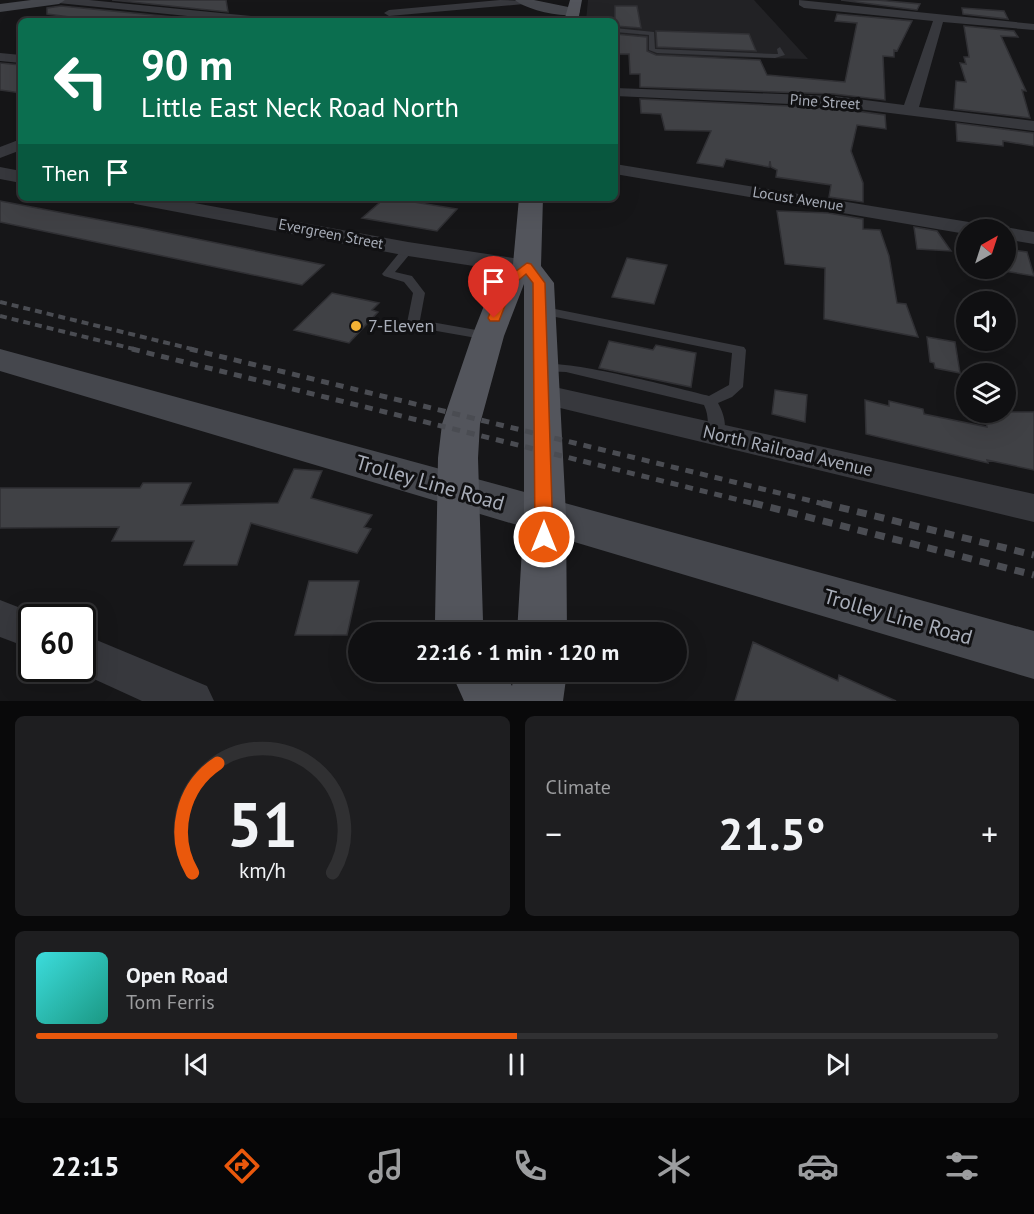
<!DOCTYPE html>
<html lang="en">
<head>
<meta charset="utf-8">
<style>
	:root { --surface:#101012; --page:#1e1e20; --text:#f1f3f6; --muted:#9c9d9f; --line:#303032; --accent:#ea580c }
	body { margin:0; font-family:"PT Sans",sans-serif; background:var(--page); color:var(--text); height:100vh; display:flex; flex-direction:column; font-size:22px; white-space:nowrap }
	* { box-sizing:border-box; margin:0 }
	p { font-size:20px; color:var(--muted) }
	.icon { flex:none; width:33px; height:33px; fill:none; stroke:currentColor; stroke-width:2; stroke-linecap:round; stroke-linejoin:round }
	.map { position:relative; height:701px; overflow:hidden }
	.panel { display:flex; flex-direction:column; gap:15px; padding:15px; background:#09090a; flex:1 }
	.panel>* { flex:none }
	.hud { position:absolute; left:18px; top:18px; width:600px; height:183px; border-radius:9px; box-shadow:0 6px 24px #0002,0 0 0 2px var(--line); background:#0b6e4f; color:#fff; overflow:hidden }
	.needle { width:39px; rotate:39deg }
	.tools { position:absolute; left:956px; top:219px; display:grid; gap:12px }
	.tools a { display:grid; place-items:center; width:60px; height:60px; border-radius:50%; background:var(--surface); box-shadow:0 6px 24px #0002,0 0 0 2px var(--line); font-size:30px }
	.speed { position:absolute; left:18px; top:604px; display:flex; gap:12px; font-size:30px; font-weight:700; text-align:center }
	.speed>* { display:grid; place-content:center; width:78px; height:78px; border-radius:50%; background:var(--surface); box-shadow:0 6px 24px #0002,0 0 0 2px var(--line); line-height:1 }
	.speed .limit { border:3px solid #111; border-radius:9px; background:#fff; color:#111 }
	.pin { position:absolute; display:grid; place-items:center; width:51px; height:51px; color:#fff; margin:-62px -26px; border-radius:50% 50% 50% 0; rotate:-45deg; box-shadow:0 0 6px #0007 }
	.pin .icon { rotate:45deg }
	.me { position:absolute; width:66px; margin:-33px; rotate:0deg; stroke-linejoin:round; filter:drop-shadow(0 0 4px #0008) }
	.turn { display:flex; align-items:center; gap:21px; height:126px; padding:0 24px; font-size:27px }
	.turn .icon { width:78px; height:78px; stroke-width:2.5 }
	.turn b { display:block; font-size:42px; line-height:51px }
	.then { display:flex; align-items:center; height:57px; padding:0 24px; background:#0003; gap:12px; font-size:22px }
	.big { font-size:45px; font-weight:800; line-height:1.1 }
	.panel .widget { flex:1; display:flex; flex-direction:column; justify-content:center; gap:9px; min-width:0; padding:0 21px; border-radius:9px; background:var(--page) }
	.panel .dial { align-items:center; gap:0 }
	.dial svg { height:156px; overflow:visible; fill:none; stroke:var(--line); stroke-width:7; stroke-linecap:round; text-anchor:middle }
	.dial text { fill:var(--text); stroke:none }
	.song { display:flex; align-items:center; gap:18px }
	.cover { width:72px; height:72px; border-radius:9px; background:linear-gradient(135deg,hsl(180 70% 55%),hsl(170 70% 35%)) }
	.played { height:6px; border-radius:3px; background:linear-gradient(90deg,var(--accent) 50%,var(--line) 50%) }
	.keys { display:flex; justify-content:space-around; direction:ltr }
	.heat { display:flex; justify-content:space-between; align-items:center; font-size:33px; direction:ltr }
	.panel .tiles { flex:1; display:grid; gap:15px; grid-template-columns:1fr 1fr }
	.widget:last-child { grid-column:span 2 }
	.trip { position:absolute; left:348px; top:622px; width:339px; height:60px; border-radius:30px; background:var(--surface); box-shadow:0 6px 24px #0002,0 0 0 2px var(--line); font-weight:800; line-height:60px; text-align:center }
	.dock { display:flex; height:96px; justify-content:space-around; align-items:center; background:#060607; color:var(--muted) }
	.dock .icon { width:42px; height:42px }
	.dock .active { color:var(--accent) }
	.dock b { font-size:27px; color:var(--text) }
	.map>svg:first-child { display:block }
	.built { fill:#222225 }
	.building { fill:#404145; stroke:#303034; stroke-width:1.5 }
	.lines { fill:none; stroke-linecap:round; stroke-linejoin:round }
	.lane { fill:#37383d; fill-rule:evenodd }
	.street { fill:#37383d; fill-rule:evenodd }
	.secondary { fill:#45474d; fill-rule:evenodd }
	.primary { fill:#53555c; fill-rule:evenodd }
	.rail-far2 { stroke:#4a4c52; stroke-width:4; stroke-dasharray:7 5; stroke-linecap:butt }
	.rail-far1 { stroke:#4a4c52; stroke-width:5; stroke-dasharray:8 7; stroke-linecap:butt }
	.rail { stroke:#4a4c52; stroke-width:7; stroke-dasharray:10 8; stroke-linecap:butt }
	.route { fill:#ea580c; stroke:#983908; stroke-width:1.5 }
	.poi-dot { fill:#f2b134; stroke:#111113; stroke-width:2 }
	.labels { text-anchor:middle; stroke-width:6; stroke-linejoin:round; paint-order:stroke }
	.far-street-label { font-size:15px; fill:#a8adb8; stroke:#111113 }
	.poi-label { font-size:18px; fill:#a8adb8; stroke:#111113; text-anchor:start }
	.street-label { font-size:18px; fill:#a8adb8; stroke:#111113 }
	.near-street-label { font-size:21px; fill:#a8adb8; stroke:#111113 }
</style>
</head>
<body>
<div class="map">
<svg width="1034" height="701" viewBox="0 0 1034 701">
	<rect width="100%" height="100%" fill="#161618"/>
	<path class="built" d="M588,0H754L808,59L615,55V21H586Z"/>
	<path class="building" d="M112,0H226L228,12Z
		M841,0H877L920,4L917,10Z
		M61,6L215,21H101L47,14V8Z
		M615,6H637L641,28L615,26Z
		M962,8L1004,11L1008,19L963,14Z
		M837,14L912,21L897,51L894,50V57L883,56L885,100L834,94L640,87V74H630L629,54H615V34L647,37V51L656,55L760,60L767,75L845,82L857,23L835,21Z
		M964,26L1014,31L1018,37L1001,36L1026,91L1022,90L1030,118L954,109L956,81L966,82L960,63L966,64L964,57H969Z
		M656,31L749,34L756,51L657,47Z
		M0,63L21,65V93L0,90Z
		M640,99L834,108L885,115L886,129L857,125L851,151L863,183V202L829,197L831,185L776,177L777,170L771,167L770,161L769,167L726,159L723,167L697,163L711,131L665,130L661,114L641,113Z
		M956,123L1034,133V146L1003,141V146L957,141Z
		M385,198H389L457,209L437,231L362,218Z
		M0,201L143,228L324,265L302,285L0,222Z
		M777,211L828,213L863,219V229L880,230L889,256L897,303L906,304L918,337L824,319L825,268L785,264Z
		M914,227L937,231L951,251L917,249Z
		M1005,249L1027,252L1034,276L1005,271Z
		M627,258L667,265L654,304L612,297Z
		M332,293L379,303L372,310L378,312L349,343L294,330Z
		M927,337L955,342L960,373L935,368L934,363L930,362Z
		M609,341L653,350L656,345L696,353L691,387L599,368Z
		M775,390L807,395L805,422L772,414Z
		M865,400L889,406V401L923,409L924,414L987,427L984,412H1034V470L987,460L988,463L866,434Z
		M294,469L322,471L311,498L372,515L364,527L371,529L357,553L251,523L237,565H184L194,541H112L119,527L0,528V488H140L143,483H191L181,505L278,503Z
		M309,581H359L347,635H295Z
		M753,642L838,681L839,675L896,701H735Z"/>
	<g class="lines">
		<path class="lane" d="M615,28L654,32L655,49H657L775,54H778L777,49L780,47L785,55L775,58L657,53L649,50V35L615,32Z
			M615,92L619,94V117L615,119Z
			M615,148L619,151V157L615,160Z
			M408,246L414,249L395,272L412,276L425,293L420,320L493,333L495,336L493,339L488,340L408,326L407,323L413,293L404,282L384,276L382,274L404,247Z
			M540,306L744,347L746,350L743,387L732,397L718,403C724,414 728,427 722,439H712C706,428 710,417 704,405L566,372L541,371L534,367C546,353 684,390 709,396L729,385L732,353L536,313L534,310L536,307Z"/>
		<path class="street" d="M53,0H89L270,18L276,21H237L58,3Z
			M500,0L529,1L524,4L389,16L384,13L389,10Z
			M799,0L1034,24V30L943,22L919,107L1034,121V131L834,106L615,96V88L834,96L904,105L933,21L804,8L799,5Z
			M0,53L21,55V63L0,61Z
			M21,139V150L0,158V147Z
			M615,164L981,224L989,225L991,230H966V234L615,174Z
			M0,167L21,171V183L0,179Z
			M125,198H167L408,242L527,260L535,262L538,267L535,272L527,274L408,256L135,204Z
			M1005,227L1034,232V244L1005,239V230H997Z
			M541,384L1034,494V522L531,401L526,394L531,387Z
			M0,600L46,618H32V649L0,637Z
			M82,634L207,686L214,701H142L72,669H82Z"/>
		<path class="secondary" d="M31,0H65L59,4L0,12V4Z
			M515,0H534L578,9L580,12C570,21 524,9 515,0Z
			M0,349L1034,631V679L0,371Z"/>
		<path class="primary" d="M570,0H582L578,21H564Z
			M519,198H543L541,266L554,283L566,515L567,633H517L524,515V284L504,336L480,424L478,458L483,621L489,633H439L435,621L438,458L442,424L472,336L493,283L513,264Z
			M451,672H505L512,686L515,672H567L563,701H464Z"/>
		<path class="rail-far2" d="M0,302L196,350
			M0,316L138,350"/>
		<path class="rail-far1" d="M132,349L759,505
			M190,349L828,505"/>
		<path class="rail" d="M753,503L1034,575
			M822,503L1034,555"/>
	</g>
	<path class="route" d="M527,263L531,264L545,283L553,537L551,542L544,544L538,542L535,537L533,283L526,274L513,285L499,321H490L488,318L503,281Z"/>
	<circle class="poi-dot" cx="356" cy="326" r="6"/>
	<g class="labels">
		<g class="far-street-label">
			<text transform="translate(825 102) rotate(4)" y="5">Pine Street</text>
			<text transform="translate(798 199) rotate(9)" y="5">Locust Avenue</text>
			<text transform="translate(331 234) rotate(11)" y="5">Evergreen Street</text>
		</g>
		<g class="poi-label">
			<text x="368" y="332">7-Eleven</text>
		</g>
		<g class="street-label">
			<text transform="translate(788 451) rotate(13)" y="6">North Railroad Avenue</text>
		</g>
		<g class="near-street-label">
			<text transform="translate(430 483) rotate(16)" y="7">Trolley Line Road</text>
			<text transform="translate(898 617) rotate(16)" y="7">Trolley Line Road</text>
		</g>
	</g>
</svg>
<div class="tools">
<a><svg class="needle" viewBox="-14 -14 28 28"><path d="M0-13l5 13h-10z" fill="#e53935"/><path d="M0 13l5-13h-10z" fill="#9c9d9f"/></svg></a>
<a><svg class="icon" aria-label="sound" viewBox="0 0 24 24"><path d="M4 9h4l5-4v14l-5-4H4zM17 9q2 3 0 6"/></svg></a>
<a><svg class="icon" aria-label="layers" viewBox="0 0 24 24"><path d="M12 4l9 5-9 5-9-5zM3 14l9 5 9-5"/></svg></a>
</div>
<div class="speed"><div class="limit">60</div></div>
<div class="pin" style="left:494px;top:318px;background:#d93025"><svg class="icon" aria-label="arrive" viewBox="0 0 24 24"><path d="M6 21V4h12l-3 4 3 4H6"/></svg></div>
<svg class="me" style="left:544px;top:537px" viewBox="-20 -20 40 40"><circle r="17" fill="#ea580c" stroke="#fff" stroke-width="3"/><path d="M0-11L8 9 0 5-8 9z" fill="#fff"/></svg>
<div class="trip">22:16 · 1 min · 120 m</div>
<div class="hud">
<div class="turn"><svg class="icon" aria-label="left" viewBox="0 0 24 24"><path d="M17 20v-9H6M10 6l-5 5 5 5"/></svg><div><b>90 m</b>Little East Neck Road North</div></div>
<div class="then">Then<svg class="icon" aria-label="arrive" viewBox="0 0 24 24"><path d="M6 21V4h12l-3 4 3 4H6"/></svg></div>
</div>
</div>
<section class="panel">
<div class="tiles">
<div class="widget dial"><svg viewBox="0 0 100 80">
<path d="M14 69A42 42 0 1 1 86 69"/>
<path d="M14 69A42 42 0 0 1 27 13" stroke="#ea580c"/>
<text x="50" y="56" font-size="32" font-weight="700">51</text>
<text x="50" y="72" font-size="11">km/h</text>
</svg></div>
<div class="widget"><p>Climate</p>
<div class="heat"><a>−</a><b class="big">21.5°</b><a>+</a></div>
</div>
<div class="widget">
<div class="song"><i class="cover"></i><div><b>Open Road</b><p>Tom Ferris</p></div></div>
<div class="played"></div>
<div class="keys"><svg class="icon" aria-label="previous" viewBox="0 0 24 24"><path d="M18 5L8 12l10 7zM5 5v14"/></svg><svg class="icon" aria-label="pause" viewBox="0 0 24 24"><path d="M8 5v14M16 5v14"/></svg><svg class="icon" aria-label="next" viewBox="0 0 24 24"><path d="M6 5l10 7-10 7zM19 5v14"/></svg></div>
</div>
</div>
</section>
<nav class="dock">
<b>22:15</b>
<svg class="icon active" aria-label="directions" viewBox="0 0 24 24"><path d="M12 3l9 9-9 9-9-9zM9 14v-3h6M13 9l2 2-2 2"/></svg>
<svg class="icon" aria-label="music" viewBox="0 0 24 24"><path d="M9 18V5l10-2v13"/><circle cx="6" cy="18" r="3"/><circle cx="16" cy="16" r="3"/></svg>
<svg class="icon" aria-label="phone" viewBox="0 0 24 24"><path d="M5 4h4l2 5-3 2q2 4 5 5l2-3 5 2v4C11 20 4 13 5 4z"/></svg>
<svg class="icon" aria-label="climate" viewBox="0 0 24 24"><path d="M12 3v18M4 7l16 10M4 17L20 7"/></svg>
<svg class="icon" aria-label="car" viewBox="0 0 24 24"><path d="M5 17H2v-5l4-1 3-4h7l3 4 3 1v5h-3M9 17h6M6 11h13"/><circle cx="7" cy="17" r="2"/><circle cx="17" cy="17" r="2"/></svg>
<svg class="icon" aria-label="filters" viewBox="0 0 24 24"><path d="M4 7h16M4 17h16"/><circle cx="9" cy="7" r="2"/><circle cx="15" cy="17" r="2"/></svg>
</nav>
</body>
</html>
